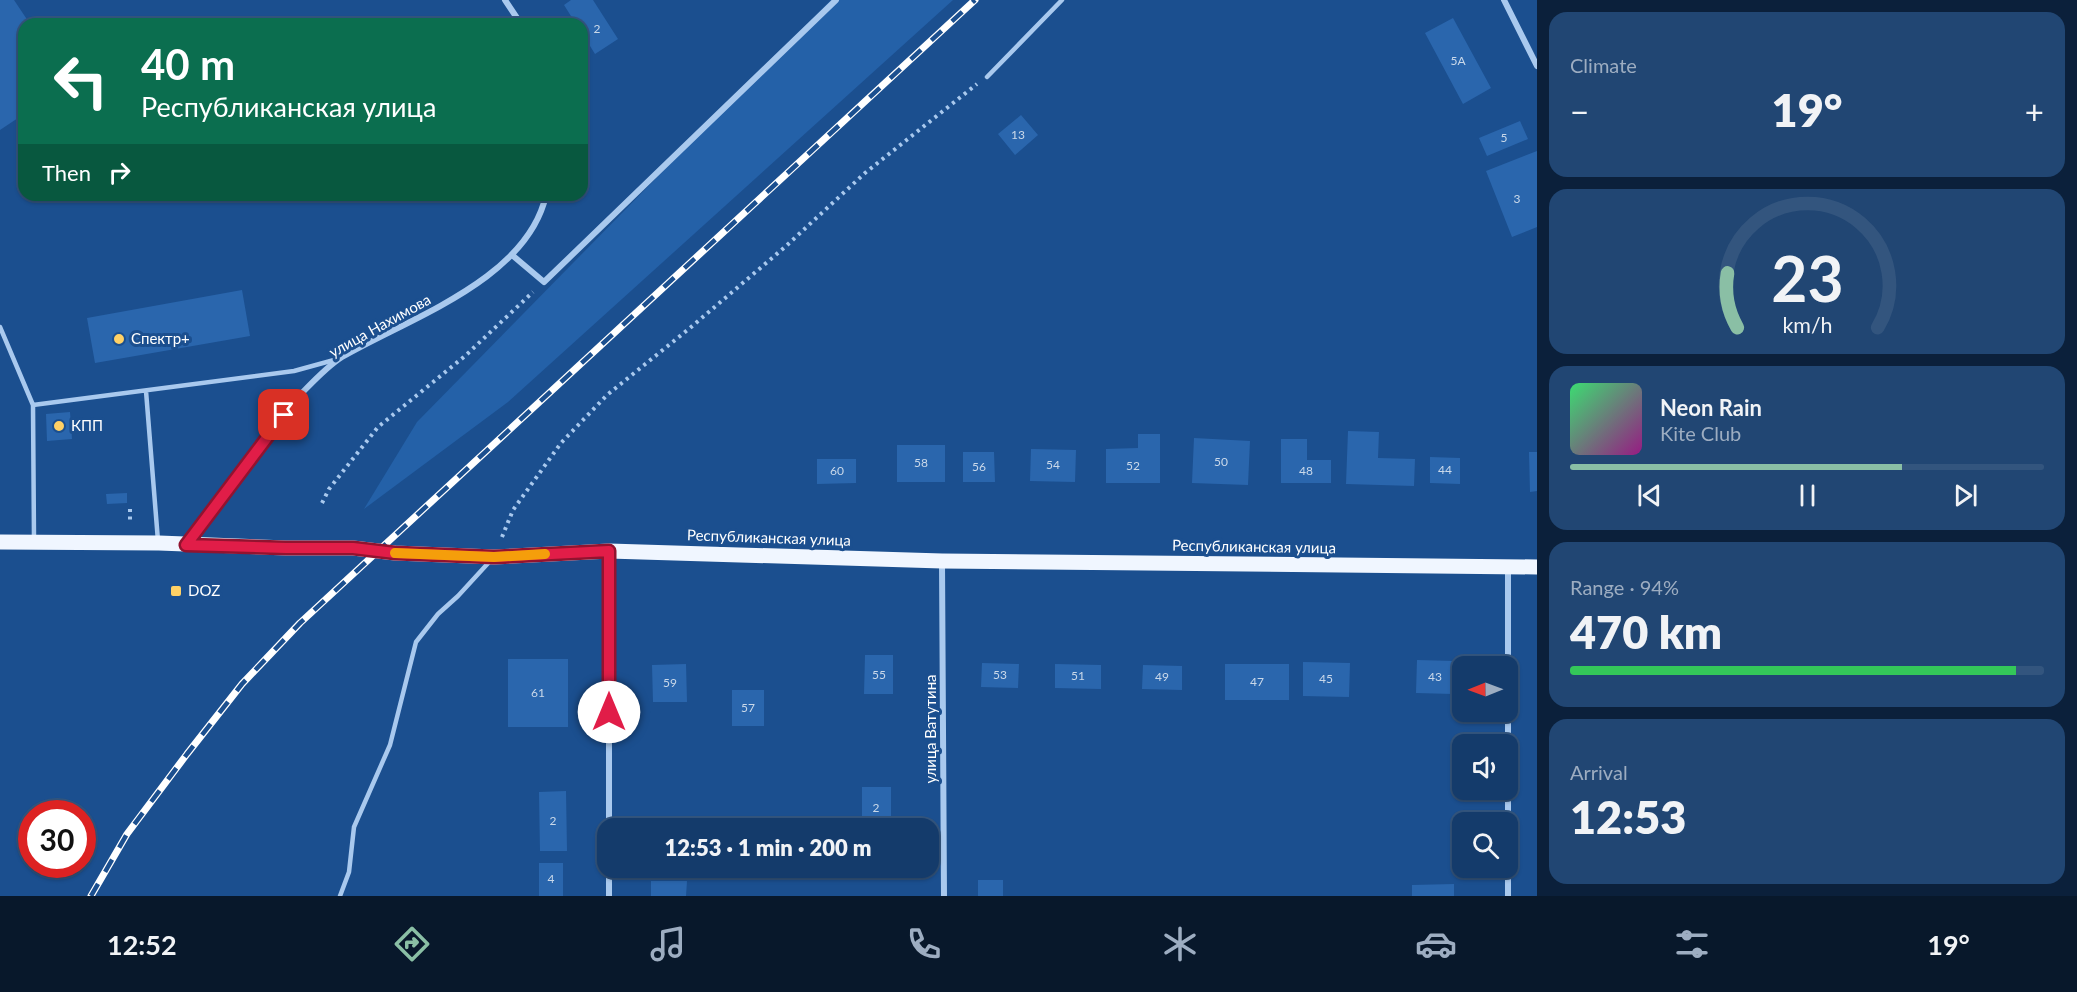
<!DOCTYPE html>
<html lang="en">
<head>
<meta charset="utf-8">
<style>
	:root { --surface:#143b6b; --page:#214673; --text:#f1f3f6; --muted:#9dadc1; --line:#33557e; --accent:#8abfa5 }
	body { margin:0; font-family:Lato,sans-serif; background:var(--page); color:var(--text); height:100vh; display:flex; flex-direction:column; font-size:22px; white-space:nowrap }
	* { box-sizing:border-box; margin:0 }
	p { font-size:20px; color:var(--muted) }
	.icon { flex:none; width:33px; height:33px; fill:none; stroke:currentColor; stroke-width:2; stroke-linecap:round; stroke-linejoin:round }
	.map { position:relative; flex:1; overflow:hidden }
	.details { display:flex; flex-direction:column; gap:12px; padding:12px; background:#0b203b; width:540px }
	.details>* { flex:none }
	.banner { position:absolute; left:18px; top:18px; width:570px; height:183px; border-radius:18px; box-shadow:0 2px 4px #0004,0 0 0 2px var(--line); background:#0b6e4f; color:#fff; overflow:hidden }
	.needle { width:39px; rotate:269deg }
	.controls { position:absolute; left:1452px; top:656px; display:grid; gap:12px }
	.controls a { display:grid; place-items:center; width:66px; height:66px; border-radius:12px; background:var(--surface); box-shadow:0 2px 4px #0004,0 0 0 2px var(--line); font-size:30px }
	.speed { position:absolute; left:18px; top:800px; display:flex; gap:12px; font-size:30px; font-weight:700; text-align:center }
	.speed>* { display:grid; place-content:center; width:78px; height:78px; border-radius:50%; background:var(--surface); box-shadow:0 2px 4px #0004,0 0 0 2px var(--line); line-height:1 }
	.speed .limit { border:9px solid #d22; background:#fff; color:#111 }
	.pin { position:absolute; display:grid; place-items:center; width:51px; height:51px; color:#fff; margin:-26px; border-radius:12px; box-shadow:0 3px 9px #0006 }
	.me { position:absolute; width:66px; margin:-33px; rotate:0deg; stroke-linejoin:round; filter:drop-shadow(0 0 4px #0008) }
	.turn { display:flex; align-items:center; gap:21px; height:126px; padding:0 24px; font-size:27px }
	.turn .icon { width:78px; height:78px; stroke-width:2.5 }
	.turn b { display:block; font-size:42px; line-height:51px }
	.then { display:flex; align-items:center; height:57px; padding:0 24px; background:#0003; gap:12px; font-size:22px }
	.big { font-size:45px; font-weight:800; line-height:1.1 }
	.details .card { flex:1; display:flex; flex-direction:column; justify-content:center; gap:9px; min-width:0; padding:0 21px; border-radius:18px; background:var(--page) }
	.details .dial { align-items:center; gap:0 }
	.dial svg { height:156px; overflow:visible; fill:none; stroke:var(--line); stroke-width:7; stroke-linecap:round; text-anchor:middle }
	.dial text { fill:var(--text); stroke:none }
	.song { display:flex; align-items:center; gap:18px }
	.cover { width:72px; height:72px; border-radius:9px; background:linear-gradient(135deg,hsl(140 70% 55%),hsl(310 70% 35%)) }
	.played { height:6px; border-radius:3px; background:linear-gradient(90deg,var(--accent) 70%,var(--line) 70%) }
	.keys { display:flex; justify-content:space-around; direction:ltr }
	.heat { display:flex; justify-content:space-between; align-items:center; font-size:33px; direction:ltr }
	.charge { height:9px; border-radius:4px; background:linear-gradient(90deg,#34c759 94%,var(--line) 0) }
	.trip { position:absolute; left:597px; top:818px; width:342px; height:60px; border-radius:18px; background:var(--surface); box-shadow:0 2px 4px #0004,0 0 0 2px var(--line); font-weight:800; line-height:60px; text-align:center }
	.tabs { display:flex; height:96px; justify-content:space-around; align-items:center; background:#08182b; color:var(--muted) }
	.tabs .icon { width:42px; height:42px }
	.tabs .on { color:var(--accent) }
	.tabs b { font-size:27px; color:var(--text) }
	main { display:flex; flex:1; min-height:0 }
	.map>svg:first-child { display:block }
	.green { fill:#2461a8 }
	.building { fill:#2a66ad }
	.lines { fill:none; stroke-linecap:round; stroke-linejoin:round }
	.path { stroke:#a9c9ee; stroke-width:4; stroke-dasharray:3 4.5; stroke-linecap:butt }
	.service { stroke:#a9c9ee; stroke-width:4.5 }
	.minor { stroke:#a9c9ee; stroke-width:6 }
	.primary { stroke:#f0f6ff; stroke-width:15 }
	.rail-casing { stroke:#fff; stroke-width:7 }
	.rail { stroke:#1b4f8f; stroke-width:4.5; stroke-dasharray:14; stroke-linecap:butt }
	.route-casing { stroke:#92132f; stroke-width:15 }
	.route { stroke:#e11d48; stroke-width:10 }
	.slow { stroke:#f59e0b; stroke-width:10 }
	.poi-dot { fill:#ffd166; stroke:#1b4f8f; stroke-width:2 }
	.labels { text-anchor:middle; stroke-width:6; stroke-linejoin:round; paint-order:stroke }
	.number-label { font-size:12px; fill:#cad9ea }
	.street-label { font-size:15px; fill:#fff; stroke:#1b4f8f }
	.poi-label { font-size:15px; fill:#fff; stroke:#1b4f8f; text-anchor:start }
</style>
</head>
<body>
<main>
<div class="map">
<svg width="1537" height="896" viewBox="0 0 1537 896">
	<rect width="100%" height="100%" fill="#1b4f8f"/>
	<path class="green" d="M831,0H953L508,402L364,509L417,422Z"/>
	<path class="building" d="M0,0H14L30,24H24V114L0,130Z
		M571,0H593L618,39L595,54L582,33V24H576L564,5Z
		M1453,18L1491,88L1463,104L1425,33Z
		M1021,115L1038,135L1015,155L998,134Z
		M1520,121L1528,139L1487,156L1479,138Z
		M1537,151V227L1512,237L1486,171Z
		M242,290L250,336L95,363L87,318Z
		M70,412L72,439L47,441L46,414Z
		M1348,431L1379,432L1378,458L1415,459L1414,486L1346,484Z
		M1138,434H1160V483H1106V449L1138,448Z
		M1194,438L1250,441L1248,485L1192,483Z
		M1281,439H1307V460H1331V483H1281Z
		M897,445H945V482H897Z
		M1031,449L1076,450L1075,482L1030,481Z
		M963,452H994L995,482H963Z
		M1529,452H1537V491L1530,492Z
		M1430,457L1460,458V484L1430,483Z
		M817,459H856V483L817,484Z
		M127,493V503L107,504L106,494Z
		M865,655H893V694H864Z
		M508,659H568V727H508Z
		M1417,660L1454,661L1453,694L1416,693Z
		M1303,662L1350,663L1349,697L1303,696Z
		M982,663L1019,664L1018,688L981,687Z
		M686,664L687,702H653L652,665Z
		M1055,664L1101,665V689L1055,688Z
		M1225,664H1289V700H1225Z
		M1143,665L1182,666V690L1142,689Z
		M732,690H764V726H732Z
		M862,787H891V828H862Z
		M566,791L567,851H540L539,792Z
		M539,863H563V896H539Z
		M978,880H1003V896H978Z
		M651,881H687L686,896H651Z
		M1454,884V896H1412V885Z"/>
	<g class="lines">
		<path class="path" d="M322,503L329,489L378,427L465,356L533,292
			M130,509V524
			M502,537L513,510L561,443L607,395L690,328L785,247L865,173L977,84"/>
		<path class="service" d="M987,77L1062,0
			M0,327L33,405L34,540
			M146,391L158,541
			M33,405L294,371L334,360
			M340,896L349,872L354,827L390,745L416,642L438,614L458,596L491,560"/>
		<path class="minor" d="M505,0L521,24
			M1504,0L1537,66
			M512,255L544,282L836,0
			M189,541L298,397C311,384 326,367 342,357C409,318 527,280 546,195
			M609,551V828
			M942,562L944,896
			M609,867V896
			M1508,896V568"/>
		<path class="primary" d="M0,542L159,543L286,548H353L395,553L494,557L609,551L942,561L1537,567"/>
		<g class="rail-casing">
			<path id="rail" d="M91,896L127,834L187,754L242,684L300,623L975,0"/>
		</g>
		<use href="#rail" class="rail"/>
	</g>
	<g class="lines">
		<g class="route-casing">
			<path id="route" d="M284,415L186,545L286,548H353L395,553L494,557L609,551V712"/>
		</g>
		<use href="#route" class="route"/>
		<path class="slow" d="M395,553L494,557L545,554"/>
	</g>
	<g class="poi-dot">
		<circle cx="119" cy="339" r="6"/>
		<circle cx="59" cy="426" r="6"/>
		<rect x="170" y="585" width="12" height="12" rx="3"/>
	</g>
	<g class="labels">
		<g class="number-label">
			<text x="597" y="33">2</text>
			<text x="1458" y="65">5А</text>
			<text x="1018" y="139">13</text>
			<text x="1504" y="142">5</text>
			<text x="1517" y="203">3</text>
			<text x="1221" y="466">50</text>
			<text x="921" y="467">58</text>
			<text x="1053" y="469">54</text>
			<text x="1133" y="470">52</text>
			<text x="979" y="471">56</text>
			<text x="1445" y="474">44</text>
			<text x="837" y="475">60</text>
			<text x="1306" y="475">48</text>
			<text x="879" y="679">55</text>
			<text x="1000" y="679">53</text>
			<text x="1078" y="680">51</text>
			<text x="1162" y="681">49</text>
			<text x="1435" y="681">43</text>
			<text x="1326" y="683">45</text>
			<text x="1257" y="686">47</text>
			<text x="670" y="687">59</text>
			<text x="538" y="697">61</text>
			<text x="748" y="712">57</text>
			<text x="876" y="812">2</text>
			<text x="553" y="825">2</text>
			<text x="551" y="883">4</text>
		</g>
		<g class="street-label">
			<text transform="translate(380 326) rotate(-29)" y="5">улица Нахимова</text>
			<text transform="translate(769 538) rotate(2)" y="5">Республиканская улица</text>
			<text transform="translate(1254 547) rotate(1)" y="5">Республиканская улица</text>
			<text transform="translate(931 729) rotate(-90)" y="5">улица Ватутина</text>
		</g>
		<g class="poi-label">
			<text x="131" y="344">Спектр+</text>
			<text x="71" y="431">КПП</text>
			<text x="188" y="596">DOZ</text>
		</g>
	</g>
</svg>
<div class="controls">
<a><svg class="needle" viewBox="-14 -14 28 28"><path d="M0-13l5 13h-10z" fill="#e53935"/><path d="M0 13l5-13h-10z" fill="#9dadc1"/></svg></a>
<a><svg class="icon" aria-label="sound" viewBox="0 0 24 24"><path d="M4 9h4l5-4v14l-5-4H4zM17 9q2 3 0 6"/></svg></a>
<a><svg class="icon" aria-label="search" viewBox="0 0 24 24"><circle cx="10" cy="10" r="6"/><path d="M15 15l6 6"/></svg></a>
</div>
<div class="speed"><div class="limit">30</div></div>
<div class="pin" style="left:284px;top:415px;background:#d93025"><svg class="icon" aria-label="arrive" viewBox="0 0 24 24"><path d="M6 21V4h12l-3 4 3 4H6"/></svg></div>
<svg class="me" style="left:609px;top:712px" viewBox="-20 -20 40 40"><circle r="19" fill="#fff"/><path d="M0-13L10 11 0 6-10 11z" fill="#e11d48"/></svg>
<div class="trip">12:53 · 1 min · 200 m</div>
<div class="banner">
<div class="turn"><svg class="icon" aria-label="left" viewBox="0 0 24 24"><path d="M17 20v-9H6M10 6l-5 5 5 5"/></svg><div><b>40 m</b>Республиканская улица</div></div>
<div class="then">Then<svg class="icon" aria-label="right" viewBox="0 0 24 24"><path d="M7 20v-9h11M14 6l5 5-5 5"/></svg></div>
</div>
</div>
<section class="details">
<div class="card"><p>Climate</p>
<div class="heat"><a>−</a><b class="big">19°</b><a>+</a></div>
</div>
<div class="card dial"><svg viewBox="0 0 100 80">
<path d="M14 69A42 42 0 1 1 86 69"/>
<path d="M14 69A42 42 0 0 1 9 41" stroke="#8abfa5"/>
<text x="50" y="56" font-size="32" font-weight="700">23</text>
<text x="50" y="72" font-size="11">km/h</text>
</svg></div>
<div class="card">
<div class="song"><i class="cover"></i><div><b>Neon Rain</b><p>Kite Club</p></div></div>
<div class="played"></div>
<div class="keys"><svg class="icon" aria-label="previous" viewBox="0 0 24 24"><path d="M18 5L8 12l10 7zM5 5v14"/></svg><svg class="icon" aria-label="pause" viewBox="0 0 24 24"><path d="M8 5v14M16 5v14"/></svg><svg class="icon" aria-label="next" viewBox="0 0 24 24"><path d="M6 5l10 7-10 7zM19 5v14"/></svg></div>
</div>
<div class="card"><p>Range · 94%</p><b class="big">470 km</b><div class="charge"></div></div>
<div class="card"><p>Arrival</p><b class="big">12:53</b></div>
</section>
</main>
<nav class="tabs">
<b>12:52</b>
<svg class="icon on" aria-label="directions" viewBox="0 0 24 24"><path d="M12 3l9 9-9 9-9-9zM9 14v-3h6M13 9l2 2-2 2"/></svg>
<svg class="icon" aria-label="music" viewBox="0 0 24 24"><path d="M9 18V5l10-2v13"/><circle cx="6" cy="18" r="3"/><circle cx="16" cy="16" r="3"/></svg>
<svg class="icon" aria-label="phone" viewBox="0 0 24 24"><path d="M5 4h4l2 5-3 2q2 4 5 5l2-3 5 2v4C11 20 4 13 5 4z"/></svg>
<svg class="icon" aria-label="climate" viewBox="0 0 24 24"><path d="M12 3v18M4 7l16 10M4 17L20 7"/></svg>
<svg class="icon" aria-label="car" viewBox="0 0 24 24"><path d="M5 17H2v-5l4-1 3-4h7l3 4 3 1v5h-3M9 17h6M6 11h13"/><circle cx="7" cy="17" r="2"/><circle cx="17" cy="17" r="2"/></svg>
<svg class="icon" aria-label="filters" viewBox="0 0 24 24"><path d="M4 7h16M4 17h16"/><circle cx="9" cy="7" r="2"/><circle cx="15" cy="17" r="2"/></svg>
<b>19°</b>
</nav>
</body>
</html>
